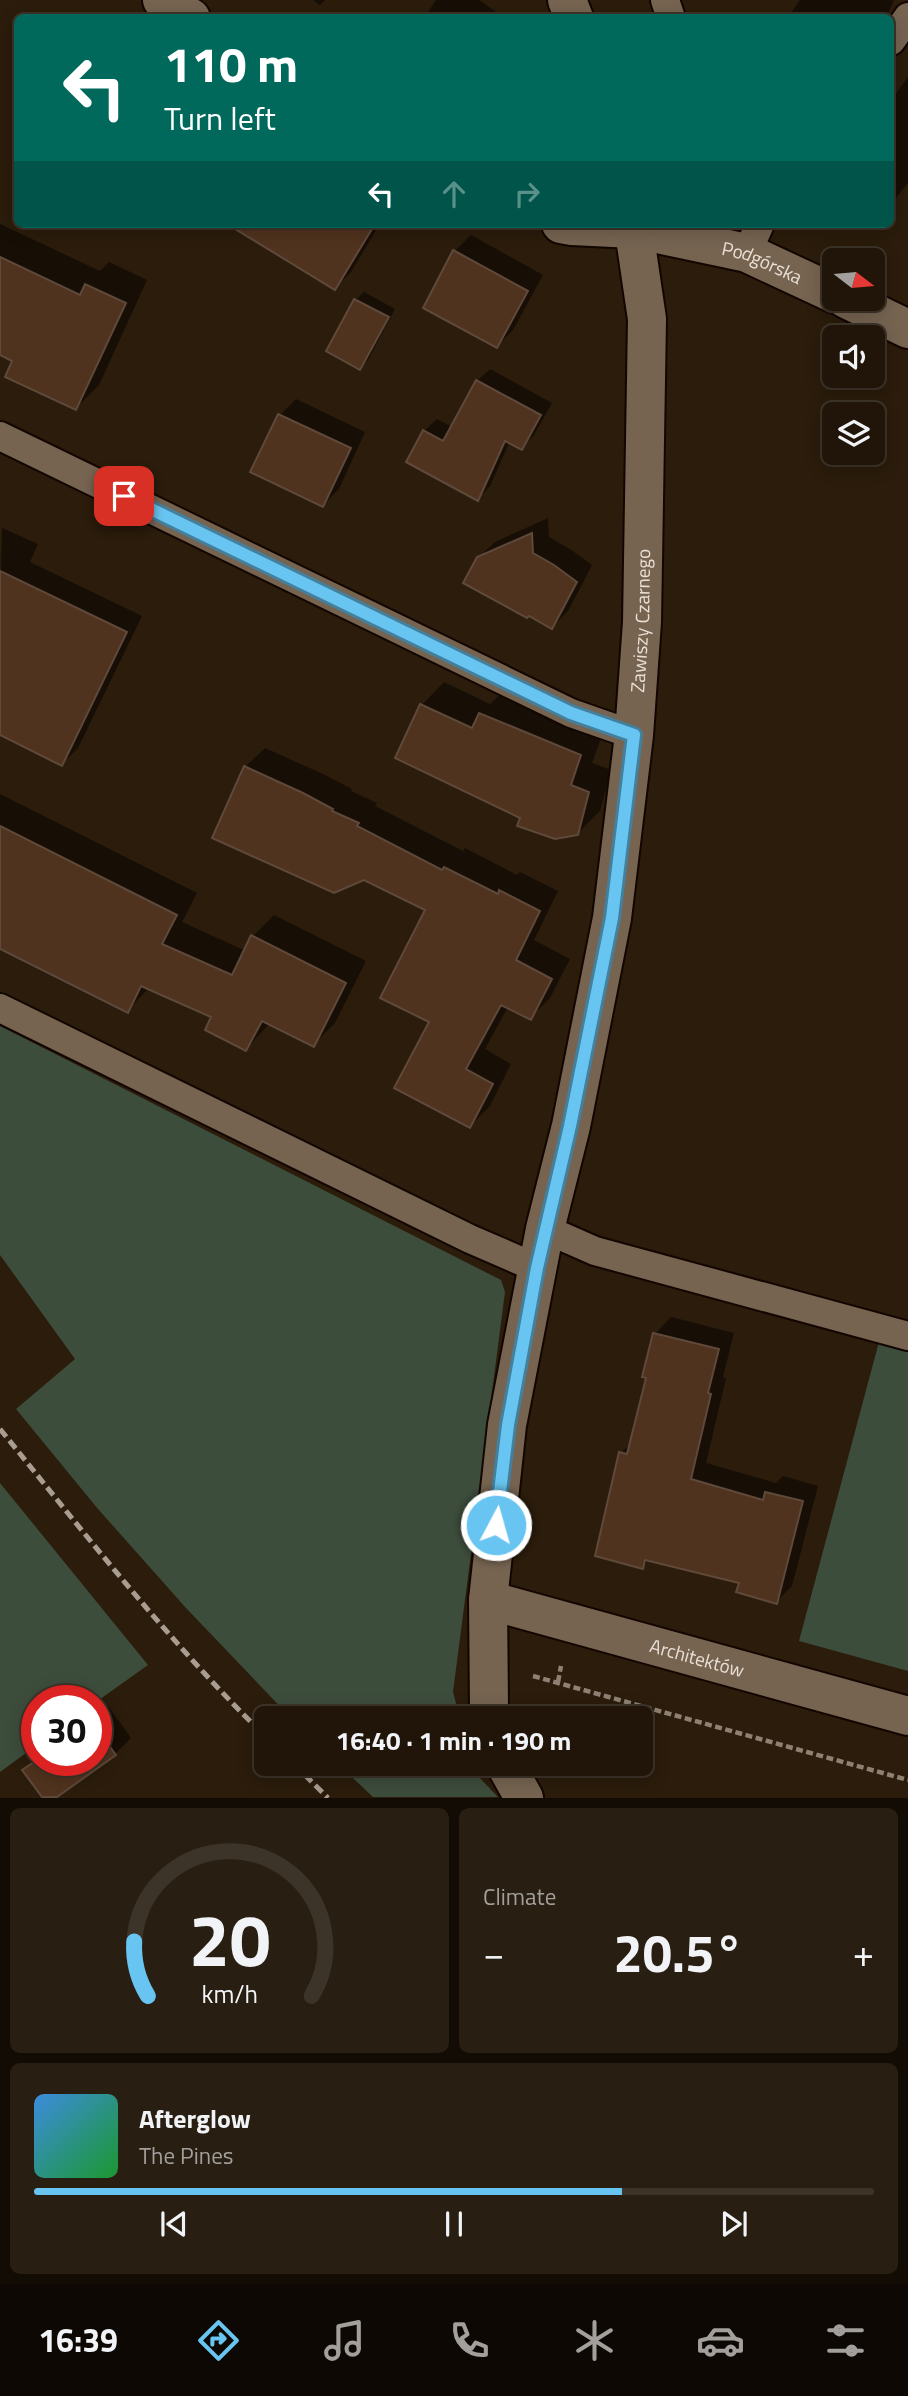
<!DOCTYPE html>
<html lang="en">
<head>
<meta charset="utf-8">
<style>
	:root { --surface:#201508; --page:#281e12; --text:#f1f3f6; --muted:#a29f9c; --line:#3d3429; --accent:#68c4f0 }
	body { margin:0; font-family:"Titillium Web",sans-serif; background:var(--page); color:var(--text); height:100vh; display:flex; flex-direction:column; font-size:26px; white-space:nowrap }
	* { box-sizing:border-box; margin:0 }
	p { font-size:23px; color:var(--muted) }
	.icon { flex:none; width:38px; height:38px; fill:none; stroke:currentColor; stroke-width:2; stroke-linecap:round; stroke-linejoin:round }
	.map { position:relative; height:1798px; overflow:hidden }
	.sheet { display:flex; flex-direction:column; gap:10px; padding:10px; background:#120c04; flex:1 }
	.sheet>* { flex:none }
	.guide { position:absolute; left:14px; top:14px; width:880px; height:214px; border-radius:10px; box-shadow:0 4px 18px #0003,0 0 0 2px var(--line); background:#00695c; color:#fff; overflow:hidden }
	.needle { width:46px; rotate:106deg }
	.fabs { position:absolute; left:822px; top:248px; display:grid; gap:14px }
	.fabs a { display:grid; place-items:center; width:63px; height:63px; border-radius:10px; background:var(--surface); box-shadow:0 4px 18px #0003,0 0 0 2px var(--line); font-size:35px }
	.speed { position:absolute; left:21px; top:1685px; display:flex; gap:14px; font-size:35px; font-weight:700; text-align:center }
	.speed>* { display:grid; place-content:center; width:91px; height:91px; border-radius:50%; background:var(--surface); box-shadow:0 4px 18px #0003,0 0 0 2px var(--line); line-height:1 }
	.speed .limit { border:10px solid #d22; background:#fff; color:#111 }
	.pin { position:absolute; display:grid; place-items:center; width:60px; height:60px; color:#fff; margin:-30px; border-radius:14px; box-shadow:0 4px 10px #0006 }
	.me { position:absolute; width:77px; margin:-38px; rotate:6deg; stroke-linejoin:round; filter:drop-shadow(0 0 5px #0008) }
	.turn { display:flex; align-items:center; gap:24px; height:147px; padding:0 35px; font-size:32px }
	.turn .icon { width:91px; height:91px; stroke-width:2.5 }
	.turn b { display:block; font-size:49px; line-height:60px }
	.lanes { display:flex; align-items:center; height:66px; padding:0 35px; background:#0003; justify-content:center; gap:35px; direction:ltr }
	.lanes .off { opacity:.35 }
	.big { font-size:52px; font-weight:700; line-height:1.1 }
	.sheet .tile { flex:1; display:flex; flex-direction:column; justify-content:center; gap:10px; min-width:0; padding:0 24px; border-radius:10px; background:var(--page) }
	.sheet .dial { align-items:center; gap:0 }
	.dial svg { height:182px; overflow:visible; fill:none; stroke:var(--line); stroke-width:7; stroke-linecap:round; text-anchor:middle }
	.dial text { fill:var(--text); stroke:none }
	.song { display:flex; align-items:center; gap:21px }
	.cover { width:84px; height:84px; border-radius:10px; background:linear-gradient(135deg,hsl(210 70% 55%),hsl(130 70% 35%)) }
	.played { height:7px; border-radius:4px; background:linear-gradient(90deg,var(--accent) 70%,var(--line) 70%) }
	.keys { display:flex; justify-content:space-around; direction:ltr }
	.heat { display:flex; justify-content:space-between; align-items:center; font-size:38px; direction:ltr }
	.sheet .tiles { flex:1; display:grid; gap:10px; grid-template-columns:1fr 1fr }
	.tile:last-child { grid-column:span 2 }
	.trip { position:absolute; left:254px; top:1706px; width:399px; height:70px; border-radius:10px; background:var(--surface); box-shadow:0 4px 18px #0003,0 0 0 2px var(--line); font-weight:700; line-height:70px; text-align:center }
	.dock { display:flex; height:112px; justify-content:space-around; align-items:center; background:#0d0803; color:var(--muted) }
	.dock .icon { width:49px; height:49px }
	.dock .on { color:var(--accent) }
	.dock b { font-size:32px; color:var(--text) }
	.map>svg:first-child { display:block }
	.green { fill:#3d4d3c }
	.shadow { fill:#0007 }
	.building { fill:#50331e; stroke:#5e493b; stroke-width:2 }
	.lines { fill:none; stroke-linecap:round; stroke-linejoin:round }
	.service-casing { stroke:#130600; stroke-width:32 }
	.minor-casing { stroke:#130600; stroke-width:42 }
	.path { stroke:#8e8174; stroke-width:4.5; stroke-dasharray:7 3.5; stroke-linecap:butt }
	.service { stroke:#766451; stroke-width:28 }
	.minor { stroke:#766451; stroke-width:38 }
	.rail { stroke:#a99d91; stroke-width:5; stroke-dasharray:10 5; stroke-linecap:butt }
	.route-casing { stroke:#447f9c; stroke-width:18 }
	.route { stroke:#68c4f0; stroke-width:12 }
	.labels { text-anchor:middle; stroke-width:7; stroke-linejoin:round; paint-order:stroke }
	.street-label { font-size:19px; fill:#e9dfd5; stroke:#211304 }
</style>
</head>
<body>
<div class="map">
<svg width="908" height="1798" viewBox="0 0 908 1798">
	<rect width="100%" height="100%" fill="#2b1c0b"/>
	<path class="green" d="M0,1026L501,1280L505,1292L453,1692L460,1718H291L186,1608L98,1509L16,1409L75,1359L0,1255Z
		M880,1338L908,1346V1671L799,1641Z
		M0,1483L148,1665L96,1702L37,1701V1745L0,1772Z
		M338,1764H472L475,1773L498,1797H373Z"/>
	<path class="shadow" d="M313,0H325L320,5Z
		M436,0H479L505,18H424Z
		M800,0H894L886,18H787Z
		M908,77V183L891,204V100Z
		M0,224L100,271L109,262L147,280L99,385L76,408L14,360L0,354Z
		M274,224H380L351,272L335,288Z
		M471,235L543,275L513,330L497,346L455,251Z
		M364,292L395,309L368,360L360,368L328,350L356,300Z
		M490,369L552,403L534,435L522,448L510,441L490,486L478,499L424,431L437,419L452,427L477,381Z
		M296,399L365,432L339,489L323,505L280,415Z
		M548,518L549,537L570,549L592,565L568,611L552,627L478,558L495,542Z
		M2,528L38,544L30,562L142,616L78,748L62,764L0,612Z
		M444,682L490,704L503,691L603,733L592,763L611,770L600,811L577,834L522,817L397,758L422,705Z
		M265,748L323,774L352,789L351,791L377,803L375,806L463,851L465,848L517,875L520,872L558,891L534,940L570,959L550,998L530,1018L508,1007L485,1049L511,1064L490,1106L470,1126L432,1022L427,910L245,767Z
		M0,794L197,893L182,922L246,951L253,936L274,915L366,961L335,1023L314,1044L270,1023L246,1049L213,1016L150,987L127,1011L0,947Z
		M671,1317L734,1333L723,1377L726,1378L706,1463L776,1483L783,1476L818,1486L792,1586L776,1602L741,1582L650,1559L642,1567L621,1453L632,1443L648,1376L655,1334Z
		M108,1706L131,1738L115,1754L54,1798H44L25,1771L37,1758V1760H96V1714Z"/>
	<path class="building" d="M227,224H375L335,290Z
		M453,250L528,291L497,348L423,308Z
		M0,257L80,295L85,284L126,303L76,410L5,377L12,361L0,355Z
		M354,299L389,317L360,370L326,351Z
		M476,380L541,415L522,450L505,441L478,501L406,462L423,430L443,441Z
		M278,414L351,448L323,507L250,472Z
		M532,533L533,553L554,565L577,582L552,629L529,616L527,618L463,583L477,557Z
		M0,571L127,632L62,766L0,735Z
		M420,704L472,728L479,713L581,755L571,785L589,792L578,835L555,839L517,826L520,818L395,758Z
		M244,766L303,793L333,809L332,811L359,823L357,826L442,870L444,867L498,894L499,890L540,911L516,960L552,979L531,1020L501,1005L466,1069L493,1084L470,1128L394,1088L429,1022L380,998L425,910L364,880L334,893L212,838Z
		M0,826L177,915L162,944L232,975L251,935L346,983L314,1047L262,1021L246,1051L205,1030L211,1017L141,986L128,1013L0,949Z
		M653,1333L719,1349L708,1393L711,1394L691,1479L763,1500L765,1492L803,1501L777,1604L736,1592L739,1583L645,1560L643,1569L595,1556L619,1452L627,1454L646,1378L642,1377Z
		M96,1728L116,1755L57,1797H42L22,1770L37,1760H96Z"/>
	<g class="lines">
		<g class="service-casing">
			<path id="service" d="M665,0L671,18
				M891,41L908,17
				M747,253L760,224
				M0,436L571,713L634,735
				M0,1008L470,1239L537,1268
				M545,1229L595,1251L908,1336"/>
		</g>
		<g class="minor-casing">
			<g id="minor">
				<path d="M162,0L191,18"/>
				<path d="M567,0L574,18"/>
				<path id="s1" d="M561,224L572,226L634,229L747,253L835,294"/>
				<path d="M846,299L908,329"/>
				<path id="s2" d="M488,1600L908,1716"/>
				<path id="s3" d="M491,1718L489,1708L488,1600L507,1425L545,1229L571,1126L612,918L634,735L642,622L647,319L633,224"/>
				<path d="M505,1764L524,1798"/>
			</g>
		</g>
		<path class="path" d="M533,1676L908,1780
			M558,1682L561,1666"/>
		<use href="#service" class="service"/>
		<use href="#minor" class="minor"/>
		<path class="rail" d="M0,1429C85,1534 169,1642 266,1737
			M294,1764L328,1798"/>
	</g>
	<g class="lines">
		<g class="route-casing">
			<path id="route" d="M124,496L571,713L634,735L612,918L570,1126L537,1268L508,1425L496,1525"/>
		</g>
		<use href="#route" class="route"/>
	</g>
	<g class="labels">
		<g class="street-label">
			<text dy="7" stroke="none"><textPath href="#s1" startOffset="206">Podgórska</textPath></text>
			<text dy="7" stroke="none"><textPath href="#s3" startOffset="1111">Zawiszy Czarnego</textPath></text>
			<text dy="7" stroke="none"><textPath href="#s2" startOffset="217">Architektów</textPath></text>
		</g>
	</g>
</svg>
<div class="fabs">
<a><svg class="needle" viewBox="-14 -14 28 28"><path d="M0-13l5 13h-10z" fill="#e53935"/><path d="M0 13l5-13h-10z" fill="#a29f9c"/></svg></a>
<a><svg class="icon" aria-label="sound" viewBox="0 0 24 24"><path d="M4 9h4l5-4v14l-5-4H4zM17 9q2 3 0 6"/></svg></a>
<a><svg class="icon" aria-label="layers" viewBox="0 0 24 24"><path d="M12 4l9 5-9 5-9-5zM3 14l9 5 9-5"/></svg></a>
</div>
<div class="speed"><div class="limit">30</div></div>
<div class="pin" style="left:124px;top:496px;background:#d93025"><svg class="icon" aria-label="arrive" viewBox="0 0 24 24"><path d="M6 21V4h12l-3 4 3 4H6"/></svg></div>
<svg class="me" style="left:496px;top:1525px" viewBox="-20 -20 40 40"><circle r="17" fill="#68c4f0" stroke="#fff" stroke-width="3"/><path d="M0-11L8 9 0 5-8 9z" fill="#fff"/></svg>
<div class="trip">16:40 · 1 min · 190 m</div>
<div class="guide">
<div class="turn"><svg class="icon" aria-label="left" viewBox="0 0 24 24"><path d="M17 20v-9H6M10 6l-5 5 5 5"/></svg><div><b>110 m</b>Turn left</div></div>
<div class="lanes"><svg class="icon" aria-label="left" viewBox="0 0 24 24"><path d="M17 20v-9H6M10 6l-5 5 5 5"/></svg><svg class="icon off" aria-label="ahead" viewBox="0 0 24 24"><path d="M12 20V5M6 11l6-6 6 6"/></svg><svg class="icon off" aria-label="right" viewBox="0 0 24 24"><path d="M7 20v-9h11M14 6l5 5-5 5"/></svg></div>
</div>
</div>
<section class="sheet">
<div class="tiles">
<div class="tile dial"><svg viewBox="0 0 100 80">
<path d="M14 69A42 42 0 1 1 86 69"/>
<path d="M14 69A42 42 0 0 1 8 45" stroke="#68c4f0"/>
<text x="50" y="56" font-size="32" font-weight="700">20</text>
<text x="50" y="72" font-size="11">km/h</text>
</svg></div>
<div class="tile"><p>Climate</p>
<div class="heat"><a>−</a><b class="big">20.5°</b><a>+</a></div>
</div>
<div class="tile">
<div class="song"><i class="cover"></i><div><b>Afterglow</b><p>The Pines</p></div></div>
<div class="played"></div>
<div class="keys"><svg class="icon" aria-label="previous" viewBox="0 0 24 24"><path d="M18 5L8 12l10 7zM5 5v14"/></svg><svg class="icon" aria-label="pause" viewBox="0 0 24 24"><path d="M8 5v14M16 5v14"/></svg><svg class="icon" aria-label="next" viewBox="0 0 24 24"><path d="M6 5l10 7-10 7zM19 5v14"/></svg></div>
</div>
</div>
</section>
<nav class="dock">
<b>16:39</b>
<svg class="icon on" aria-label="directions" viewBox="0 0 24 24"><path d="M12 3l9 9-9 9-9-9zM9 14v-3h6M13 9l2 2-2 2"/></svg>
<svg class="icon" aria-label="music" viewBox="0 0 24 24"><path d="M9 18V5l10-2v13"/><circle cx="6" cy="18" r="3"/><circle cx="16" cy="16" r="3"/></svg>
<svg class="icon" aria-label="phone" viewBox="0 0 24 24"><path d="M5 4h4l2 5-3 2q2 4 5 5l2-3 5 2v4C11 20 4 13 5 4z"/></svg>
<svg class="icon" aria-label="climate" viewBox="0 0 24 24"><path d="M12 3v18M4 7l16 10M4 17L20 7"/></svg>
<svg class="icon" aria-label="car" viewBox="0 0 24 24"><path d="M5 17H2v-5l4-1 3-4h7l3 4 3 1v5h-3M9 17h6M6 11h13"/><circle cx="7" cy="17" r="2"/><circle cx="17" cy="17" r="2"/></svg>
<svg class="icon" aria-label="filters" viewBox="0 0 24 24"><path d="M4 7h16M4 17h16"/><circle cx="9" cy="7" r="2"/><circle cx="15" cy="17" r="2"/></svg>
</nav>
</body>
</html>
